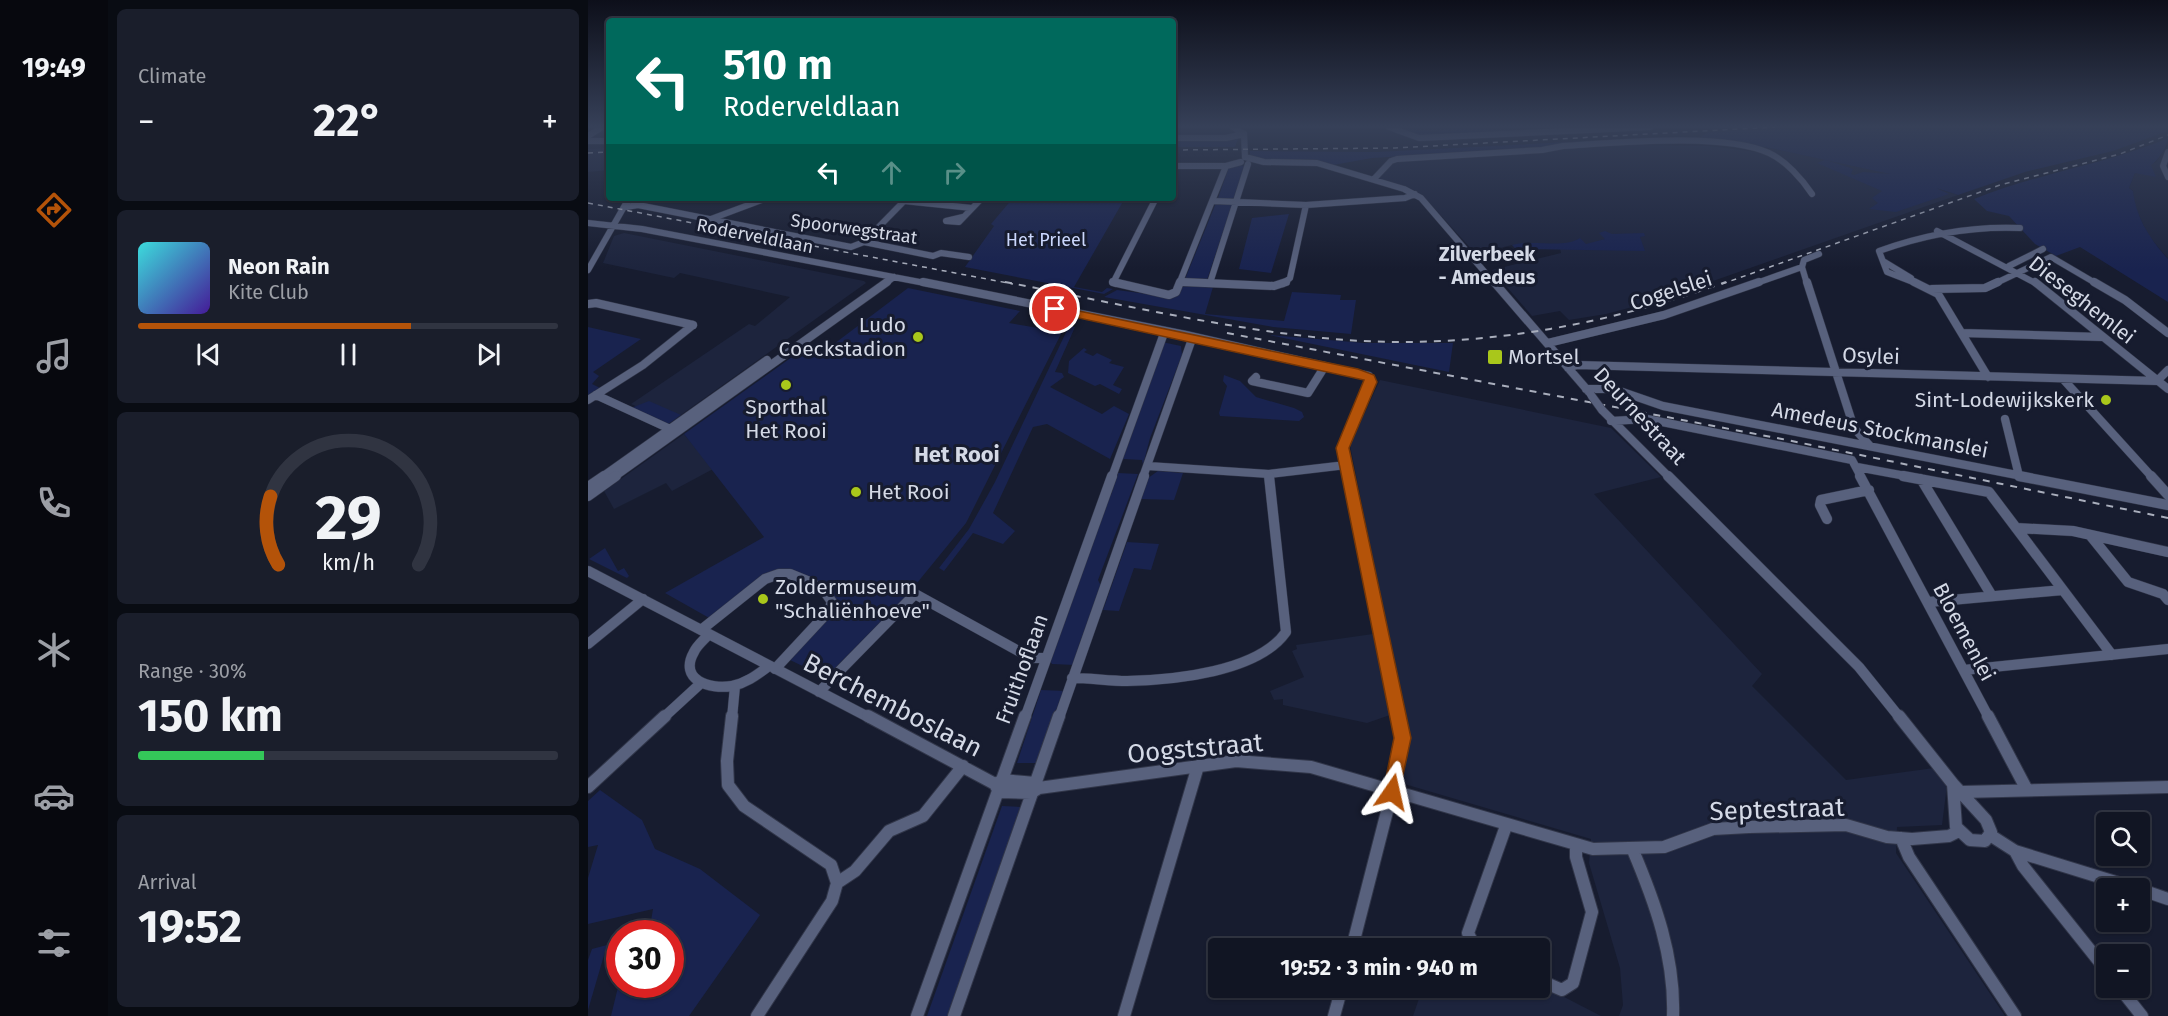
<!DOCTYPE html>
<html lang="en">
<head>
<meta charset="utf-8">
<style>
	:root { --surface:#111523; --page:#1a1e2b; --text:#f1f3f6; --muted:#9c9fa6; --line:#303441; --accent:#b45309 }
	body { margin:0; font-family:"Fira Sans",sans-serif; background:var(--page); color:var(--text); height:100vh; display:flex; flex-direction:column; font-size:22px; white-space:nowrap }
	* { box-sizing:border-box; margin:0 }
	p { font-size:20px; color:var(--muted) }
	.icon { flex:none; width:33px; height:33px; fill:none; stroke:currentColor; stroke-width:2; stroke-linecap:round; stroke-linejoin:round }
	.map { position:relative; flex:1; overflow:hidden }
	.panel { display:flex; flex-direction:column; gap:9px; padding:9px; background:#090c13; width:480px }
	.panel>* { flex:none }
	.top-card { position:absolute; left:18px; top:18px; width:570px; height:183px; border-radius:6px; box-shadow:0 2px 4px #0004,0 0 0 2px var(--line); background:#00695c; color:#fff; overflow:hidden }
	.tools { position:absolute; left:1508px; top:812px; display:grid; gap:12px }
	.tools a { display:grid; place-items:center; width:54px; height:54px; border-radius:6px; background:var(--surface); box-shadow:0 2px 4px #0004,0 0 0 2px var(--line); font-size:30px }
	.speed { position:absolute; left:18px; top:920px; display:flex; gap:12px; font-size:30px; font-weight:700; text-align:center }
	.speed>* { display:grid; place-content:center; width:78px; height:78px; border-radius:50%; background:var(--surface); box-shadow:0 2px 4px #0004,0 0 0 2px var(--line); line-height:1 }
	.speed .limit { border:9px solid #d22; background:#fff; color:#111 }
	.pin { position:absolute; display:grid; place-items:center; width:51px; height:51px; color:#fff; margin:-26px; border:3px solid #fff; border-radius:50%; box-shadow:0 2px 6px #0007 }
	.me { position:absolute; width:66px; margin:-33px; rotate:11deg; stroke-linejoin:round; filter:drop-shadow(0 0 4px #0008) }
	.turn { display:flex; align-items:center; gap:21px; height:126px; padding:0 18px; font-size:27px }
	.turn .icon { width:78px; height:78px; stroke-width:2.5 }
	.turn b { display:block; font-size:42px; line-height:51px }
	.lanes { display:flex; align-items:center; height:57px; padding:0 18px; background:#0003; justify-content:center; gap:30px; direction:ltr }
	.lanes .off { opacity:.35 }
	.big { font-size:45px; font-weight:700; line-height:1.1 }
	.panel .tile { flex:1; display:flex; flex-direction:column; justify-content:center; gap:9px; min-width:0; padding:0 21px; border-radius:9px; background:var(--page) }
	.panel .dial { align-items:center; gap:0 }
	.dial svg { height:156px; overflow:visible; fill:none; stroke:var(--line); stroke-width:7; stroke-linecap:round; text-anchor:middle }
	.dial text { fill:var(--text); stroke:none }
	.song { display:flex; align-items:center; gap:18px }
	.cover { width:72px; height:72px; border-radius:9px; background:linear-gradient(135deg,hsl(180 70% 55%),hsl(260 70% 35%)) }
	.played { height:6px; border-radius:3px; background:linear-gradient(90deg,var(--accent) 65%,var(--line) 65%) }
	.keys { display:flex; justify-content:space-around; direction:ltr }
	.heat { display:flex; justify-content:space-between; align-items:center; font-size:33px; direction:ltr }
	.charge { height:9px; border-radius:4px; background:linear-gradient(90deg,#34c759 30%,var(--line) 0) }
	.trip { position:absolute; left:620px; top:938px; width:342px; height:60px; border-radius:6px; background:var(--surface); box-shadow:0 2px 4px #0004,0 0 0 2px var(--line); font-weight:700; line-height:60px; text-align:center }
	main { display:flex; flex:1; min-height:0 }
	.tabs { display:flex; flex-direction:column; width:108px; justify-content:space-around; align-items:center; background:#07080e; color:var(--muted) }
	.tabs .icon { width:42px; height:42px }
	.tabs .current { color:var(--accent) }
	.tabs b { font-size:27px; color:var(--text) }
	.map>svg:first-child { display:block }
	.built { fill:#1d243d }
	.green { fill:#19234f }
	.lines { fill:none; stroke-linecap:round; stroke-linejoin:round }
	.minor-far3-casing { stroke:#313649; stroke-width:7 }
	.minor-far2-casing { stroke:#313649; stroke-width:9 }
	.minor-far1-casing { stroke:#313649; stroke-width:11 }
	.minor-casing { stroke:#313649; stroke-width:14 }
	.minor-far3 { stroke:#58617d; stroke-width:6 }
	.minor-far2 { stroke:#58617d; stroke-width:8 }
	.minor-far1 { stroke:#58617d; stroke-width:10 }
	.minor { stroke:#58617d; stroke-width:12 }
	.rail-far1 { stroke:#a9aebc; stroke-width:1.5; stroke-dasharray:5 5; stroke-linecap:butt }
	.rail { stroke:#a9aebc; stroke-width:2; stroke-dasharray:7 7; stroke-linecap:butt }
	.minor-bridge-casing { stroke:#313649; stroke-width:9; stroke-linecap:butt }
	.minor-bridge { stroke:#58617d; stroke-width:8 }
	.route { fill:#b45309; stroke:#753606; stroke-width:1.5 }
	.poi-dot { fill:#a9c71b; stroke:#171c2f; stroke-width:2 }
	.labels { text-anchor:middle; stroke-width:6; stroke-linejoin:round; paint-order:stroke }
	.far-street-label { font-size:18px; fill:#d4d9e6; stroke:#171c2f }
	.far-park-label { font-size:18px; fill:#cbd7fc; stroke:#171c2f }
	.far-quarter-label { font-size:20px; font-weight:bold; fill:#d4d9e6; stroke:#171c2f }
	.street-label { font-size:21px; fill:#d4d9e6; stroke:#171c2f }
	.poi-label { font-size:21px; fill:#d4d9e6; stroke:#171c2f; text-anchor:start }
	.neighbourhood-label { font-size:22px; font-weight:bold; fill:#d4d9e6; stroke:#171c2f }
	.near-street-label { font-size:26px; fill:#d4d9e6; stroke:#171c2f }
</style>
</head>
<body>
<main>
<nav class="tabs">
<b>19:49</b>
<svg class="icon current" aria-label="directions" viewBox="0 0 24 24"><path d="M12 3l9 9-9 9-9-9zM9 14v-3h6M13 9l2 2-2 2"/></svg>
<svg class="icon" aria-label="music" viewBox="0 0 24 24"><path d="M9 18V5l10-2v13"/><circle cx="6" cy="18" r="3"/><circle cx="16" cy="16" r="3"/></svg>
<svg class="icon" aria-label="phone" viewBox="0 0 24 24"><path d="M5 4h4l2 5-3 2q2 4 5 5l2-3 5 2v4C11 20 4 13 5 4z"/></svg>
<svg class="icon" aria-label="climate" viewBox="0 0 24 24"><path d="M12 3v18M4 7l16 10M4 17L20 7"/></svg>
<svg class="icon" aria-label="car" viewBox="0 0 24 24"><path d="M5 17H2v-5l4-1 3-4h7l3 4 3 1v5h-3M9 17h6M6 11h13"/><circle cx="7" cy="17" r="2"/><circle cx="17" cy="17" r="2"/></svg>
<svg class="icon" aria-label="filters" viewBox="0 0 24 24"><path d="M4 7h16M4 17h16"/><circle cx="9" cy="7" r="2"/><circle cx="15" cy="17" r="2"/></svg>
</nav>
<section class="panel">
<div class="tile"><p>Climate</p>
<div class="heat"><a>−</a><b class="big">22°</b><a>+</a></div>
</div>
<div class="tile">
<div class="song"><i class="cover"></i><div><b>Neon Rain</b><p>Kite Club</p></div></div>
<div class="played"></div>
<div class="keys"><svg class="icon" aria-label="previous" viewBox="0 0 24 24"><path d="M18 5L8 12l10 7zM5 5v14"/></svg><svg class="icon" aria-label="pause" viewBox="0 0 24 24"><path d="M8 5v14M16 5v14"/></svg><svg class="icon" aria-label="next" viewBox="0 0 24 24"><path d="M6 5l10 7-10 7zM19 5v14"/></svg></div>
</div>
<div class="tile dial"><svg viewBox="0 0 100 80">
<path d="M14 69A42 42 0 1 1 86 69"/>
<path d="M14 69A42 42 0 0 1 10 34" stroke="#b45309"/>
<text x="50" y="56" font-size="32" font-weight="700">29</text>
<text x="50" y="72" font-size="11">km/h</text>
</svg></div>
<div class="tile"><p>Range · 30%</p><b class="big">150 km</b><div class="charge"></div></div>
<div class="tile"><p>Arrival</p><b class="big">19:52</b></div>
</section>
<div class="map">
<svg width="1580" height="1016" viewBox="0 0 1580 1016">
	<rect width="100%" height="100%" fill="#171c2f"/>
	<path class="built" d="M811,127H1040L840,137L810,129Z
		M1045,145L1121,146L1177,153L1181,148L1289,170L1370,195L1071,300L1018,314L981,320L972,311L944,316L904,270L973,253L972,248L928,249L924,245L888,254L836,197L818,187L790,179L807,160Z
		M1580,145V259L1560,235L1546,205L1545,191L1541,188L1547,173L1563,169L1562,164L1568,162Z
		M21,148V170L0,172V149Z
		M36,233L276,281L278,283L83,422L43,404L161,324L167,326L202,297L92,273L86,278L15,263L26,236Z
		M792,380L1023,428L1073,477L1006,494L1174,674L1164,686L1258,780L1346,768L1359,785L1354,825L1309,827L1308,853L1417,1016H1031L1035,1005L1032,968L1001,863L1003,839L813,783L821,740L762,445Z
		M96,434L125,469L84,491L78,483L26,509L16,491Z
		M785,634L802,715L779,723L695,705V699L686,700L682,691L716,677L704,651L709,649L708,645Z
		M951,984L1013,1016H825L835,987H951Z"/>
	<path class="green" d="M865,127H904L906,134L832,137L810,128L848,132Z
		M1233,127H1577L1580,131L1525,151L1437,172L1370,195L1348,188L1361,194L1308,212L1281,209L1290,203L1284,198L1294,191L1229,163L1237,160C1241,161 1264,168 1265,169L1263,174L1266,175L1275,172L1302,174L1182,148L1106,140L1121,132Z
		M1580,138C1580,146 1570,161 1563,165L1568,177L1547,173L1541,188L1545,191C1548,218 1562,239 1580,259V302L1492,247L1468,256L1447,244L1421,216L1399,211L1386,199C1449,173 1517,165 1580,138Z
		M650,139L647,147H585V140Z
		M1036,139L1044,143L784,158L745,165L671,159L662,155V151L789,152Z
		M652,165L657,166L645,200L630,198L641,167Z
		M425,198H537L486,287L514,292L519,288L525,289L516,294L377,267L406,226L403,224Z
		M628,203L644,205L619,280L597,279Z
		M701,214L683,273L651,269L664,218Z
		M1017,231L1024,234L1056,233L1057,236L1052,237L1057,251L928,249L924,245C946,239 975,249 992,238L998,244L1017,239L1011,233Z
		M596,284L625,287L617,314L696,321L704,292L753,295L752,300H768L763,334L685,327L516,297L529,290L582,297Z
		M320,288L432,311L421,323L474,332L378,523L320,594L243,672L235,676L200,659L248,599L237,587L197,570L123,619L77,593L176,537L96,434L218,347L234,353Z
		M481,326L487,327L467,372L474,373L476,377L462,387L514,414L526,406L541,414L522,459L459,424L445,427L405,513L427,531L415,544L385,533L356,571L351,568L381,529L407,482Z
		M0,327L53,339L5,372L11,376L4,384L12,388L0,396Z
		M681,335L776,343H865L861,372Z
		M574,342L593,346L594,355L562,438L555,465L554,460L536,459L532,462Z
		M496,348L499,350L496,352L505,356L509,353L524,360L521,363L536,367L525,385L534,389L531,394L512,384L507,386L480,373L481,361Z
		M636,375L652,381L668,397L706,408L714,412L716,417L711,421L632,416L631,413L639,386L635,381Z
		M61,401L93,415L79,425L43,408Z
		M570,471L595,473L586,500L553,499L560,478Z
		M530,473L550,474L510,580L513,586L491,645L487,665L464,664L462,661L520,495H523Z
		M539,542L571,544L563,570L546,568L531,611L515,610Z
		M17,548L30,571L36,568L41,576L39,578L1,559Z
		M453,690L478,691L467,712L450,770L446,769L447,763H429Z
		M12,790L54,820L67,849L112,869L172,915L101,1016H23L31,983L82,984V933H61L65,909L0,924V878L10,845L0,847V801Z
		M414,806L433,807L361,1016H339Z
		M19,945L0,1010V960L4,949Z"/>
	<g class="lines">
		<g class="minor-far3-casing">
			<path id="minor-far3" d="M645,127L656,134
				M801,127L831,138L1062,127
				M656,134L657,157
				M0,136L14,127
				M585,138H638L656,134
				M0,141H21
				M1580,152L1575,166L1580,177
				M657,157L676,162L729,163L816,189L833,198L907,284
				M585,166H638L653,162
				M786,179L803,161L809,159L954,150L975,146C1027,143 1135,132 1181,153C1198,161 1214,179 1224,194
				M316,201L384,208
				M626,201L718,205L817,198L827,194
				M38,207L50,205L263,247L276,242L319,198
				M375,217L358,221L371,222L394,198
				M123,219L179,198
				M0,223L54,229L342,284
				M1349,231L1449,284
				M276,242L345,256L353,253L381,257
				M1295,261L1323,278
				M1421,266L1455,249
				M0,270L41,198
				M592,282L630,284
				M622,283L660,164
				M297,284L306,277
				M528,284L525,283L568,198
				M591,284L638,166
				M695,284L702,278L718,205
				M1166,284L1214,267
				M1219,284L1214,267L1216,260L1231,254
				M1330,284L1299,272L1291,251C1338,234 1382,226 1432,228
				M1406,284L1463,257L1509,284"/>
		</g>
		<g class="minor-far2-casing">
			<path id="minor-far2" d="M335,282L598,335L781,376L783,382L754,448L760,477
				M525,282L581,295L588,292L592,282
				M595,282L686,286L698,282
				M906,282L1001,392
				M1219,282L1266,428L1282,446
				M1326,282L1350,294L1400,377
				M1447,282L1580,389
				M1506,282L1537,300L1580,333
				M1344,289L1397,288L1410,282
				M0,304L8,303L105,325
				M1374,333L1514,337
				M960,343L1076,315L1171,282
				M980,368L989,365L1569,381L1580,370
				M668,377L664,381L720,393L737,366
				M1475,379L1564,477
				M998,389H1026L1075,406L1439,477
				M8,395L82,429
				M0,400L55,365L105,325
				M1014,410L1081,477
				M1417,419L1431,476
				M1023,421L1059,419L1264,460L1273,477
				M560,466L681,474L758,465
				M1269,467L1323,477
				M681,474V477
				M14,477L179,360
				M26,477L299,282
				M524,477L575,336
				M555,477L604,339"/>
		</g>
		<g class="minor-far1-casing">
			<path id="minor-far1" d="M760,476L810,718
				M1080,476L1271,667L1312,718
				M1272,476L1401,718
				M1315,476L1401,492L1524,655
				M1431,476L1580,505
				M1563,476L1580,495
				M1333,479L1404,596
				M0,487L16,476
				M0,496L28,476
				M1239,519L1232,505L1233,500L1281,490
				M1428,528L1485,531L1580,552
				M1502,535L1540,582L1575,594L1580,600
				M0,571L282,718
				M1341,602L1475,590
				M113,630L177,579L191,574H202L224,583L237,592L244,602L240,612L187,669
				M121,634C116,640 109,645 106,652C90,680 122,690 144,686C159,683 170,674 181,666
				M0,644L55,599
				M1376,670L1580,649
				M484,678C502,678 521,681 539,681C586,680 670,672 698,632L681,476
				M231,692L327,594L443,658H458
				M75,718L112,684
				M144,718L147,686
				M437,718L524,476
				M471,718L556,476"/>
		</g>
		<g class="minor-casing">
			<path id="minor" d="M144,716L139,761L140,785L156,806L243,865L249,883L244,901L169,1016
				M280,716L407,784L411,792
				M1311,716L1365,784
				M1400,716L1439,790
				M409,783L415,780L447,783L450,787
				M1365,784L1398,820L1403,832L1397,841L1382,840L1368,827Z
				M0,787L77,716
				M411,792L443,793L451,788L648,761L723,767L1005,849L1076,847L1125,829L1161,827L1258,825L1299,837L1324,839L1361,836L1371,831
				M1373,792L1580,787
				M1402,835L1427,851L1547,888
				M1313,838L1321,857L1427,1016
				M1044,848C1067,902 1087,957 1085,1016
				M1427,851L1435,866L1518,970
				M249,883L267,871L301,831L335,816L375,766
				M1551,889L1580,899
				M764,948L804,792L814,738L810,716
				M887,948L880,933L918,826
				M951,980L974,990L985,983L1004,912L988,857V845
				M1531,987L1554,1016
				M329,1016L437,716
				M366,1016L471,716
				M536,1016L610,766
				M746,1016L754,987"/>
		</g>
		<use href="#minor-far3" class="minor-far3"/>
		<use href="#minor-far2" class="minor-far2"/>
		<use href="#minor-far1" class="minor-far1"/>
		<use href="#minor" class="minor"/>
		<path class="rail-far1" d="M585,150L807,148L1187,127
			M0,153L21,152
			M0,203L425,284
			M1134,284L1412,185L1532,154L1580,135"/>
		<path class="rail" d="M417,282C523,302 628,327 735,338C872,352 1010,328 1138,282
			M639,333L1194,439L1580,518"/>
		<g class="minor-bridge-casing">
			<path id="minor-bridge" d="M1003,395L1014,410"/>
		</g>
		<use href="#minor-bridge" class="minor-bridge"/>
	</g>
	<linearGradient id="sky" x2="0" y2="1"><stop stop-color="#0d0f1a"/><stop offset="0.47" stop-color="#364058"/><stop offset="1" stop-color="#364058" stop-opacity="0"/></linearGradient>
	<rect width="1580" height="269" fill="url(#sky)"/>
	<path class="route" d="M467,306L770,369L786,375L789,382L761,448L823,738L810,798L804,800L798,798L795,792L806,738L748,448L776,380L463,312V307Z"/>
	<g class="poi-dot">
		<circle cx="330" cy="337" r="6"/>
		<rect x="899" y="349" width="16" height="16" rx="3"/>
		<circle cx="198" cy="385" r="6"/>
		<circle cx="1518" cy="400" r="6"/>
		<circle cx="268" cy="492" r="6"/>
		<circle cx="175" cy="599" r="6"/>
	</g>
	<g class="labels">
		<g class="far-street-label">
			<text transform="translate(266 229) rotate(8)" y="6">Spoorwegstraat</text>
			<text transform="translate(167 236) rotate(11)" y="6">Roderveldlaan</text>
		</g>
		<g class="far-park-label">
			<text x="458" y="246">Het Prieel</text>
		</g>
		<g class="far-quarter-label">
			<text x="899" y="261">Zilverbeek<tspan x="899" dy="23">- Amedeus</tspan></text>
		</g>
		<g class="street-label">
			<text transform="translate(1083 291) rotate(-18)" y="7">Cogelslei</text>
			<text transform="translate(1494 300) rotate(38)" y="7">Dieseghemlei</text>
			<text transform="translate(1283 356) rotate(2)" y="7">Osylei</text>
			<text transform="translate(1052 416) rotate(47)" y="7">Deurnestraat</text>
			<text transform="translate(1292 430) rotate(11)" y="7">Amedeus Stockmanslei</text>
			<text transform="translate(1376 632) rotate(62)" y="7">Bloemenlei</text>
			<text transform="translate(434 669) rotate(-70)" y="7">Fruithoflaan</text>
		</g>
		<g class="poi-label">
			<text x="318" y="332" text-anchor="end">Ludo<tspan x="318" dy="24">Coeckstadion</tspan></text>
			<text x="920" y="364">Mortsel</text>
			<text x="1506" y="407" text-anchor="end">Sint-Lodewijkskerk</text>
			<text x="198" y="414" text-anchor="middle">Sporthal<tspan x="198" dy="24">Het Rooi</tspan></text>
			<text x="280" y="499">Het Rooi</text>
			<text x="187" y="594">Zoldermuseum<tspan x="187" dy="24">"Schaliënhoeve"</tspan></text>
		</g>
		<g class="neighbourhood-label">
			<text x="369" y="462">Het Rooi</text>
		</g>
		<g class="near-street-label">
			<text transform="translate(305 705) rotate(27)" y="9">Berchemboslaan</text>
			<text transform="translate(607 748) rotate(-5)" y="9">Oogststraat</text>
			<text transform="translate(1189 809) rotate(-2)" y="9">Septestraat</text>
		</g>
	</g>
</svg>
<div class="tools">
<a><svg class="icon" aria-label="search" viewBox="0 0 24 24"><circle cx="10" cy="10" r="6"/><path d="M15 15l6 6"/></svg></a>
<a>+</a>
<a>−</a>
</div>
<div class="speed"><div class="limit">30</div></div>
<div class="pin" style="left:467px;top:309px;background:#d93025"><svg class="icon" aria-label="arrive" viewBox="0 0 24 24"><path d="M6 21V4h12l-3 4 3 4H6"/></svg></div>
<svg class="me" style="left:804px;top:792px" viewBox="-20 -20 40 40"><path d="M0-17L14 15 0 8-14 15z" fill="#b45309" stroke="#fff" stroke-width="4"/></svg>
<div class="trip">19:52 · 3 min · 940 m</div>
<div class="top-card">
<div class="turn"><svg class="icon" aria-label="left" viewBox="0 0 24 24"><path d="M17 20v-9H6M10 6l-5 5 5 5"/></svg><div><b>510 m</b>Roderveldlaan</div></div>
<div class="lanes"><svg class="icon" aria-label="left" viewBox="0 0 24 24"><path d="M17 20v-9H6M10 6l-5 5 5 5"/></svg><svg class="icon off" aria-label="ahead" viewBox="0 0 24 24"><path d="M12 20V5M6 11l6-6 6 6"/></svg><svg class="icon off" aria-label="right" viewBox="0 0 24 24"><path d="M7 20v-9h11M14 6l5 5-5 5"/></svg></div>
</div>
</div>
</main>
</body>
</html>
